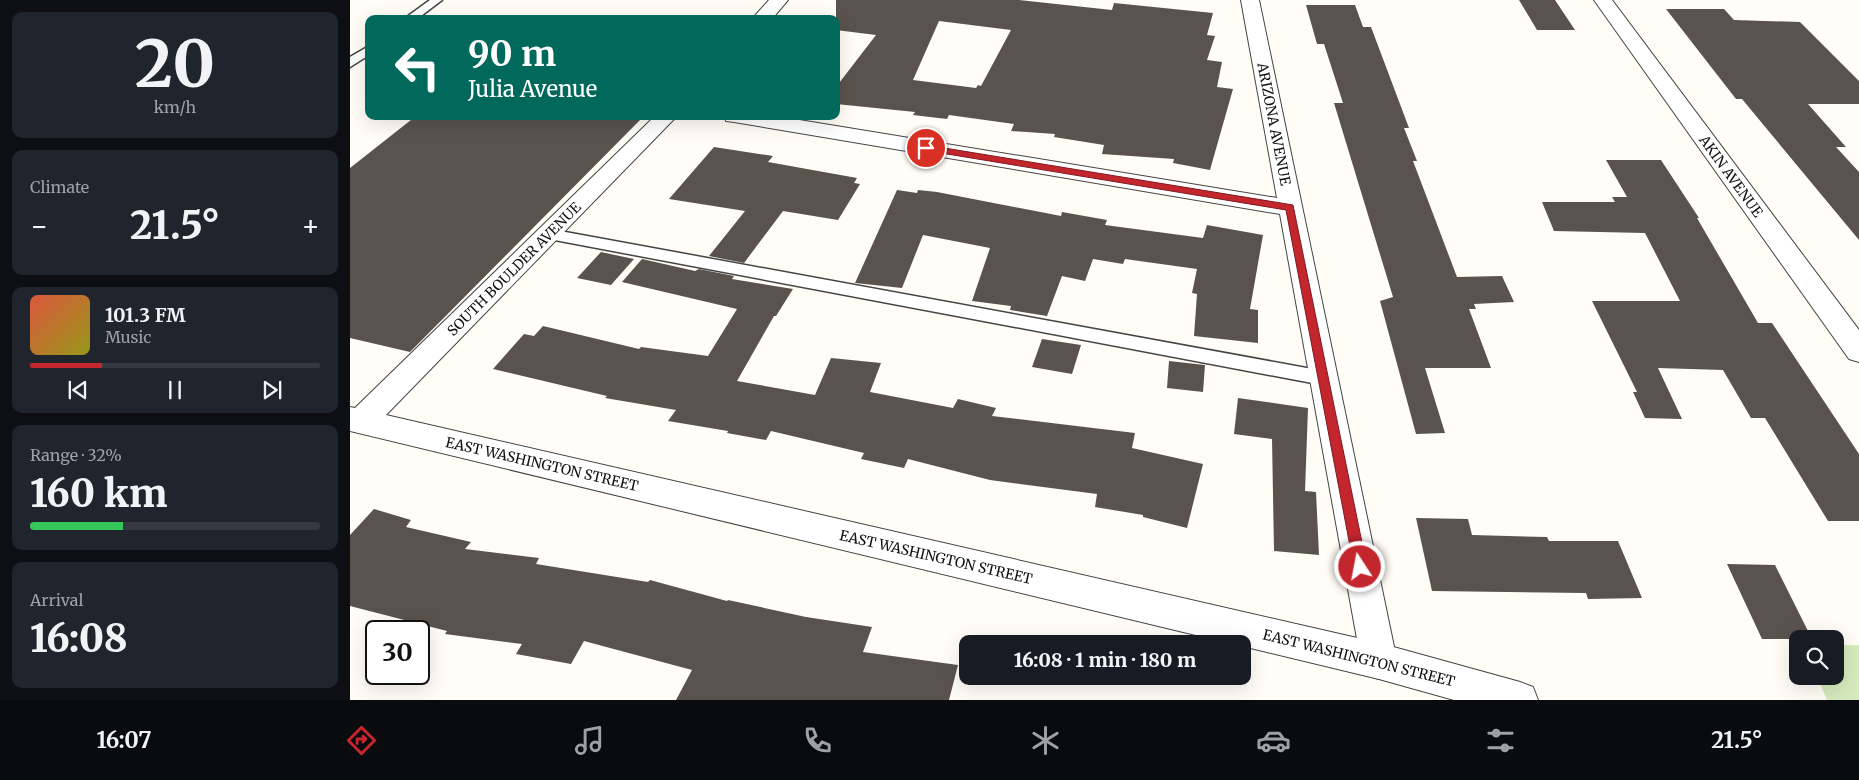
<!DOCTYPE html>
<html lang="en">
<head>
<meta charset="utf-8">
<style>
	:root { --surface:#171b24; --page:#20242c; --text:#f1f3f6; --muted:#9ea1a6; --line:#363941; --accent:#c4262e }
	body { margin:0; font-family:Merriweather,serif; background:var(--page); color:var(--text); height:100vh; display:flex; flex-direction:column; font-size:19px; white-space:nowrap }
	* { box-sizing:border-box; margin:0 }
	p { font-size:16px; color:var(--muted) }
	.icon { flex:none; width:28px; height:28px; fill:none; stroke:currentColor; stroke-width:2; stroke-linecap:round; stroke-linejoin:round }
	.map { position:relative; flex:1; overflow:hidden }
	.sheet { display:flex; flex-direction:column; gap:12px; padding:12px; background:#0d0f14; width:350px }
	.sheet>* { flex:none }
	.hud { position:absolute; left:15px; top:15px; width:475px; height:105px; border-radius:10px; box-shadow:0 5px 20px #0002; background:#00695c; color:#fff; overflow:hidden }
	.fabs { position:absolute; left:1439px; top:630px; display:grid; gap:10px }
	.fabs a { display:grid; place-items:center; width:55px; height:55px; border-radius:10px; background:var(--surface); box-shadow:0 5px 20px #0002; font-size:25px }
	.speed { position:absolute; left:15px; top:620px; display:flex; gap:10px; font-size:25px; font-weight:700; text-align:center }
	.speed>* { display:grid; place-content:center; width:65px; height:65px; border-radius:50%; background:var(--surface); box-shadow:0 5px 20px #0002; line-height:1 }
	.speed .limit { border:2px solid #111; border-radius:8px; background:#fff; color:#111 }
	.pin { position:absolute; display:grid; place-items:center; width:42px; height:42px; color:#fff; margin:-21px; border:2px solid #fff; border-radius:50%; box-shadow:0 1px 5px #0007 }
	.me { position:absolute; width:55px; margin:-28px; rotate:349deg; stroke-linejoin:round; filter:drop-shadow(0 0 4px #0008) }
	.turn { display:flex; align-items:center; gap:18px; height:105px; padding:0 20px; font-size:22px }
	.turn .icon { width:65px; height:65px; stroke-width:2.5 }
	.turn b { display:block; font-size:35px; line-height:42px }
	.big { font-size:38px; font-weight:800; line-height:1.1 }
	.sheet .tile { flex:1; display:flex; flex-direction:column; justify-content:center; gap:8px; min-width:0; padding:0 18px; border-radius:10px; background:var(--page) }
	.sheet .dial { align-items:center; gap:0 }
	.dial b { font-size:65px; line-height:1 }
	.song { display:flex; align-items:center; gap:15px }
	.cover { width:60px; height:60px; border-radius:8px; background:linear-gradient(135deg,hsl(10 70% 55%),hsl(60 70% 35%)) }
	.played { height:5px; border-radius:2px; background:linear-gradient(90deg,var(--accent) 25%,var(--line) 25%) }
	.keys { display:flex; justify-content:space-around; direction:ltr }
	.heat { display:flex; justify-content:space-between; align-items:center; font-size:28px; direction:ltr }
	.charge { height:8px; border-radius:4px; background:linear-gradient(90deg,#34c759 32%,var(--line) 0) }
	.trip { position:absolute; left:609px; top:635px; width:292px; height:50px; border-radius:10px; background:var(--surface); box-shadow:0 5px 20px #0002; font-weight:800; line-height:50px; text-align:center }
	.menu { display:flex; height:80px; justify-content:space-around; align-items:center; background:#090b0e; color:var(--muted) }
	.menu .icon { width:35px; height:35px }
	.menu .active { color:var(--accent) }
	.menu b { font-size:22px; color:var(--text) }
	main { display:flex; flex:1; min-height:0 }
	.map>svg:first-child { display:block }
	.green { fill:#d5ebbd }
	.building { fill:#5a524d; fill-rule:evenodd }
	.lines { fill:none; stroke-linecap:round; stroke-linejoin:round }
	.service-casing { stroke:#444; stroke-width:3 }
	.minor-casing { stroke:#444; stroke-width:2 }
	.tertiary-casing { stroke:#444; stroke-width:2 }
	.service { fill:#fff; fill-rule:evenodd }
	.minor { fill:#fff; fill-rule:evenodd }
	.tertiary { fill:#fff; fill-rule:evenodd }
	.route { fill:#c4262e; stroke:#7f191e }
	.labels { text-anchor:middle; stroke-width:5; stroke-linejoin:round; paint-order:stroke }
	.street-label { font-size:14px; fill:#111; stroke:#fff }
</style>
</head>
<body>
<main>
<section class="sheet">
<div class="tile dial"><b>20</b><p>km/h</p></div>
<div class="tile"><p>Climate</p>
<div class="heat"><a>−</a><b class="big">21.5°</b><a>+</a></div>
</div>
<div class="tile">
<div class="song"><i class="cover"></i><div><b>101.3 FM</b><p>Music</p></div></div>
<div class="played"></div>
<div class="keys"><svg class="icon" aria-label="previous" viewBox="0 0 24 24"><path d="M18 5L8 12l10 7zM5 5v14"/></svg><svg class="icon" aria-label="pause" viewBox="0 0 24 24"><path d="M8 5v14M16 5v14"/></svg><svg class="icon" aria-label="next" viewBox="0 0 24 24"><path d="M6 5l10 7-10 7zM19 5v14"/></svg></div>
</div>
<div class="tile"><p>Range · 32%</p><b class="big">160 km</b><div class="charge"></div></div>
<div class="tile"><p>Arrival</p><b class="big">16:08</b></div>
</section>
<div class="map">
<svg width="1509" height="700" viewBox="0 0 1509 700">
	<rect width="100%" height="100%" fill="#fffdf5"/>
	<path class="green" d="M1485,645H1509V700H1477L1467,676H1485Z"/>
	<path class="building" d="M486,0H669L762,10L764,3L863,13L857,35L865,36L857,60L872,62L867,87L883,89L860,170L823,163L824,159L752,154L754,145L704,137L705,134L661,131L664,124L599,115L597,119L563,115L565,112L486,104V87L526,35L486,30ZM589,21L661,30L631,86L628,85L626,88L563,80Z
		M1169,0H1205L1225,30H1187Z
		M956,5H1005L1013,27H1021L1059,128H1054L1067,161H1063L1107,277L1152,276L1164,302L1124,304L1126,309H1119L1141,368H1075L1095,433L1066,434L1030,301L1043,297L984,103H993L974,44H967Z
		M1316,9H1374L1384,20L1450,22L1509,81V104H1458L1496,147H1486L1509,172V240L1392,99H1386Z
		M66,116H294L60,352L0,338V168Z
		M364,147L423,156L418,162L507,178L504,183L510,184L488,220L433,211L394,263L359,256L395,211L319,199Z
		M1256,160H1311L1349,218H1347L1408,323H1422L1509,454V521H1478L1415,418H1401L1373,370L1308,368L1332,419L1295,418L1283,392H1287L1242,301H1330L1295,233L1204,231L1192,202H1265L1262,197H1277Z
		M547,190L567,193L568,190L587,192L711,216L712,212L757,220L755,225L853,238L857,225L913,235L900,309L908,310V343L844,336L847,294L842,293L847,269L775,259L773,264L743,259L735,281L712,276L697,316L660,310L661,306L622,301L640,248L573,235L552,288L505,283Z
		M251,252L284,259L261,285L227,278Z
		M292,259L345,271L349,269L384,276L382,279L443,289L426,316H424L387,381L465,395L481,358L531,363L520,392L603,408L608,399L646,408L642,416L785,433L782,448L853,464L837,528L793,517V515L745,507L747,494L640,480L558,459L554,468L511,459L514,453L421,431L416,440L377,433L378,431L318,421L326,410L255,398L257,396L143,369L174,334L184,336L193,326L289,349L291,347L358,356L387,309L272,282Z
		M692,339L731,345L722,374L682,367Z
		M819,361L855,365L853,392L817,388Z
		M888,398L958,408L955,491L966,492L969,555L924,551L922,439L884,434Z
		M24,509L61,520L56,527L121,542L115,549L189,558L186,564L298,582L300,580L377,601L378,600L456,617L522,627L513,652L608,665L599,700H326L342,670L234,641L221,664L166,654L172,644L95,634L97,631L0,606V535Z
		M1066,518L1118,519L1122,535L1197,537L1199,541H1268L1292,598L1238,599L1236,593L1082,591Z
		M1377,564L1425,565L1462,639H1412Z"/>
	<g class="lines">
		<g class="service-casing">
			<path id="service" d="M80,0H92L67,19H54Z
				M19,46V55L0,67V57Z
				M199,229L973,371L979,373L981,378L979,383L973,385L194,238L192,234L194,230Z"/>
		</g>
		<g class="minor-casing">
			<path id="minor" d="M891,0H909L1047,661L1042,674L1029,679L1016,674L1011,661L930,214L384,122L376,121L374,116H425L927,198Z
				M1244,0H1262L1509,330V362L1499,359Z"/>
		</g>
		<g class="tertiary-casing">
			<path id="tertiary" d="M419,0H438L422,19H402Z
				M305,116H327L36,415L1029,643L1170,682L1183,687L1188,700H1104L1029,679L892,646V644H883L0,431V407L5,408Z"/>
		</g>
		<use href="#service" class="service"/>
		<use href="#minor" class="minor"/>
		<use href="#tertiary" class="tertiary"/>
	</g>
	<path class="route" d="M576,145L943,205L1017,567L1015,571L1010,573L1006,571L1004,567L936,210L573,150L571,148Z"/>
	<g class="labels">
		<g class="street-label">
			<text transform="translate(924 124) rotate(79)" y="5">ARIZONA AVENUE</text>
			<text transform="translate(1381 176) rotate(54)" y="5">AKIN AVENUE</text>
			<text transform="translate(164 269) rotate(-45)" y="5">SOUTH BOULDER AVENUE</text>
			<text transform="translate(192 464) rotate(13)" y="5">EAST WASHINGTON STREET</text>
			<text transform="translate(586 557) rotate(13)" y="5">EAST WASHINGTON STREET</text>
			<text transform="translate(1009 658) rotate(14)" y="5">EAST WASHINGTON STREET</text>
		</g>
	</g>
</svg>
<div class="fabs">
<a><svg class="icon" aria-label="search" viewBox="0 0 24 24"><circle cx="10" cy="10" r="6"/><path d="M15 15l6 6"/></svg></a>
</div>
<div class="speed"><div class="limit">30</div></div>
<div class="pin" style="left:576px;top:148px;background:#d93025"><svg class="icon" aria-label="arrive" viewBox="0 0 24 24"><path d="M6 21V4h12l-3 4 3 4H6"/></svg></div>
<svg class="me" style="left:1010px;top:567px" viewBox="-20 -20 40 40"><circle r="17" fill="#c4262e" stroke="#fff" stroke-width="3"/><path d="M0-11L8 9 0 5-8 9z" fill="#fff"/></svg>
<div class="trip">16:08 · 1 min · 180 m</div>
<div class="hud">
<div class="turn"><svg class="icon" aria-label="left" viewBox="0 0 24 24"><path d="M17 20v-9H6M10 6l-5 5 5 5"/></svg><div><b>90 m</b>Julia Avenue</div></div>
</div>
</div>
</main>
<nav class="menu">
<b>16:07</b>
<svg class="icon active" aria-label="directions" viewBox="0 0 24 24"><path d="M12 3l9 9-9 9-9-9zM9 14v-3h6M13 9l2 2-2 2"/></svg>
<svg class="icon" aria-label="music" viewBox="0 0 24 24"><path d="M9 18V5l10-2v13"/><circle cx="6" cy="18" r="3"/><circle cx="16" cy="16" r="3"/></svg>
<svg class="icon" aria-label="phone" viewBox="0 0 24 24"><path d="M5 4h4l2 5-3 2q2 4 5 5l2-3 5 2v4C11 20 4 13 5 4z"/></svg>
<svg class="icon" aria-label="climate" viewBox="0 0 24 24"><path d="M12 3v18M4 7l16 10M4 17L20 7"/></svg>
<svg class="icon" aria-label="car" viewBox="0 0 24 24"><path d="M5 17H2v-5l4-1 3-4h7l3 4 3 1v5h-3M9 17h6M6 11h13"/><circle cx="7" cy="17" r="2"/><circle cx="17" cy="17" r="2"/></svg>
<svg class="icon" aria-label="filters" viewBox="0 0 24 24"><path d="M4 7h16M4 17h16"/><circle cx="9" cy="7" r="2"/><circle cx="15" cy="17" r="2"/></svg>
<b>21.5°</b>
</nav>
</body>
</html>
